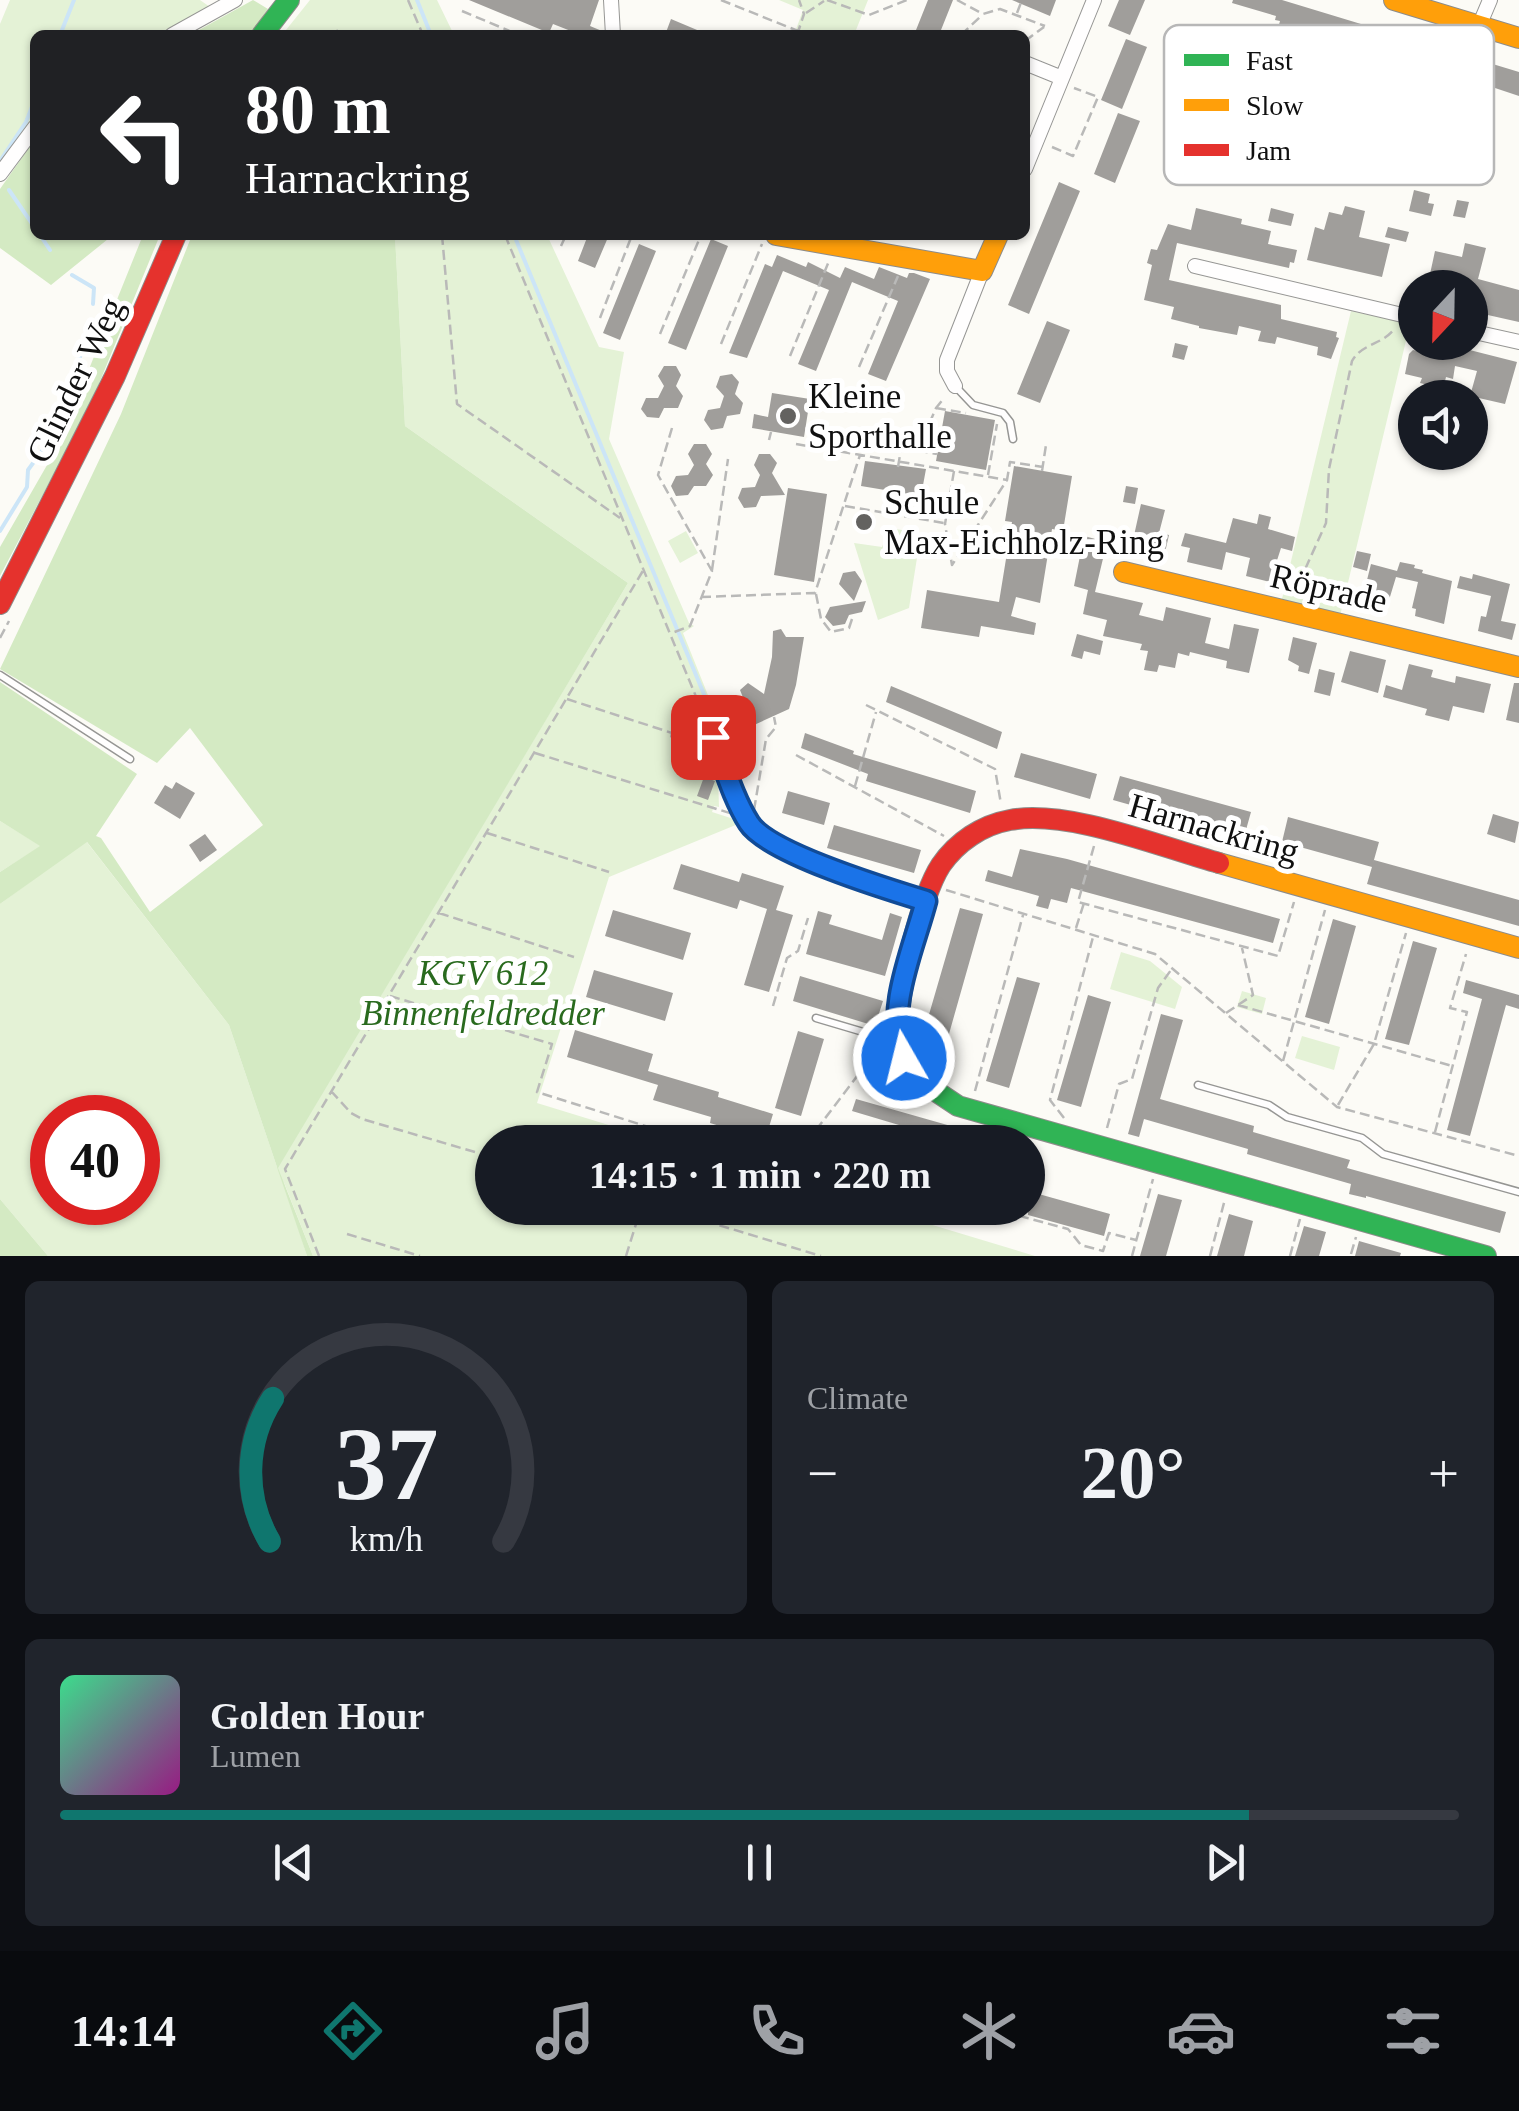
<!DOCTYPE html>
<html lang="en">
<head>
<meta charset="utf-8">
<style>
	:root { --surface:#171b24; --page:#20242c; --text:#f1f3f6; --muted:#9ea1a6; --line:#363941; --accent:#0f766e }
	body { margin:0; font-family:"Times New Roman",serif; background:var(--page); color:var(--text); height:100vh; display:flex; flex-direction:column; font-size:38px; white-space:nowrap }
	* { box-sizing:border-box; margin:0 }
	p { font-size:32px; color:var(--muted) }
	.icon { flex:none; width:55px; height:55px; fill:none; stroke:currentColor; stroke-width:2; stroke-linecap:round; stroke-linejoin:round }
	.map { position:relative; height:1256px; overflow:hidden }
	.panel { display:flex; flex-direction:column; gap:25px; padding:25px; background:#0d0f14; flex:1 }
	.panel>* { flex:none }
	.hud { position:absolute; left:30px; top:30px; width:1000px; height:210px; border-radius:15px; box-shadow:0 2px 8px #0004; background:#202124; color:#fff; overflow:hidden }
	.needle { width:65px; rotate:202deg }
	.controls { position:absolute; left:1398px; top:270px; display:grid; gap:20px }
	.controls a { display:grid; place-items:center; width:90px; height:90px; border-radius:50%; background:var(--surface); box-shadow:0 2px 8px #0004; font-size:50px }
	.speed { position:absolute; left:30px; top:1095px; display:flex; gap:20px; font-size:50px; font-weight:700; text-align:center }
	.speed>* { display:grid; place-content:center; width:130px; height:130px; border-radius:50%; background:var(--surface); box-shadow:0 2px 8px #0004; line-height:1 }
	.speed .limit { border:15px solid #d22; background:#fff; color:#111 }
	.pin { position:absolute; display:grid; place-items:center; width:85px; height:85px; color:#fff; margin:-42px; border-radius:20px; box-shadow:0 5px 15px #0006 }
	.me { position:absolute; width:110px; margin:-55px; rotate:352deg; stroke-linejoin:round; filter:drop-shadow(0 0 8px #0008) }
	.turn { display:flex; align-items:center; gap:35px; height:210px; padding:0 50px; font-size:45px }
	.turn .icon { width:130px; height:130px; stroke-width:2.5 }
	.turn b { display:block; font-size:70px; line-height:85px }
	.big { font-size:75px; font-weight:700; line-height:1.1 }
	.panel .widget { flex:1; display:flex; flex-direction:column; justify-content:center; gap:15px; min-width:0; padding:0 35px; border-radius:15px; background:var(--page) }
	.panel .dial { align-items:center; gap:0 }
	.dial svg { height:260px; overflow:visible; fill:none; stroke:var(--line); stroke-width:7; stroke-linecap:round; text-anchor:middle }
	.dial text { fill:var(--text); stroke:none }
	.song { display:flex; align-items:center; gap:30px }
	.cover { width:120px; height:120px; border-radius:15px; background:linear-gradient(135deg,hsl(150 70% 55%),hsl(310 70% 35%)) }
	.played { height:10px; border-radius:5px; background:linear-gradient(90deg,var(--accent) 85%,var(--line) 85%) }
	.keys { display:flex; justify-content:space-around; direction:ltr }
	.heat { display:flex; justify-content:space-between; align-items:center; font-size:55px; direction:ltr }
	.panel .tiles { flex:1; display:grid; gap:25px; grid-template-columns:1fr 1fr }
	.widget:last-child { grid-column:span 2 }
	.trip { position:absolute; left:475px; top:1125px; width:570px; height:100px; border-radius:50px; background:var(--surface); box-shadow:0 2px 8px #0004; font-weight:700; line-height:100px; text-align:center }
	.tabs { display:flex; height:160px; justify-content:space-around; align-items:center; background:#090b0e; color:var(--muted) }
	.tabs .icon { width:70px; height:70px }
	.tabs .active { color:var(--accent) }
	.tabs b { font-size:45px; color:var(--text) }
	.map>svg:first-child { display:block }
	.green { fill:#e4f2d6; fill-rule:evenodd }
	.forest { fill:#d4eac3 }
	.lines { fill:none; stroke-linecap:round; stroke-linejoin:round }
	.stream { stroke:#cce5f7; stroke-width:4 }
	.building { fill:#a09e9b }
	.lane-casing { stroke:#969694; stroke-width:9 }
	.street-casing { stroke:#969694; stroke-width:16 }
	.fast-casing { stroke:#8d8c8a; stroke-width:22 }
	.slow-casing { stroke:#8d8c8a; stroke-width:22 }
	.jam-casing { stroke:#8d8c8a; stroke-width:22 }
	.path { stroke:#b9b9b8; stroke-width:2.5; stroke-dasharray:10 5; stroke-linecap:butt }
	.lane { stroke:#fffefe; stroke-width:6 }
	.street { stroke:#fffefe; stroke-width:14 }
	.fast { stroke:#30b455; stroke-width:20 }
	.slow { stroke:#ff9f0a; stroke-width:20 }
	.jam { stroke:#e5322d; stroke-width:20 }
	.route-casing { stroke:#114b97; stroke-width:25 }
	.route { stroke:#1a73e8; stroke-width:18 }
	.poi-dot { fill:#636260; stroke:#fff; stroke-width:4 }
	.labels { text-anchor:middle; stroke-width:10; stroke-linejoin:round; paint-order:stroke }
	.street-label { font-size:35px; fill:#101010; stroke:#fff }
	.poi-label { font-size:35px; fill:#101010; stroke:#fff; text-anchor:start }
	.park-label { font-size:35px; font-style:italic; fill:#296a1e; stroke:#fff }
	.key { fill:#fff; stroke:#b7b7b7; stroke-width:2.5 }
	.key-label { font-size:28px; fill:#101010 }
</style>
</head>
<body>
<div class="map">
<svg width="1519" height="1256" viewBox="0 0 1519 1256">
	<rect width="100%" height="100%" fill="#fcfbf6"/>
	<path class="green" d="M10,0H200L210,7L156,35H35V118L0,160V24Z
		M310,0H437L454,35H282Z
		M779,0H868L854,35H794L803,10Z
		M395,235H547L599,347L624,352L609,439L689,623L694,626L683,633L724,735L709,742L718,764L711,768L709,774L718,777L719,807L714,806L712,812L743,822L609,877L537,1103L664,1142H492V1208H876L1035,1256H313L283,1180L307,1256H48L0,1199V904L86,841L229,1025L277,1167L628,583L405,426ZM52,1118H138V1202H52Z
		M1351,311L1410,324L1340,616L1281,603Z
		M889,528L921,533L909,608L878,620L854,543L882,547Z
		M686,531L698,553L680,563L668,541Z
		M0,821L41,846L0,872Z
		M1121,952L1150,961L1182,987L1175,1009L1110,989Z
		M1242,991L1266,998L1262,1014L1237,1007Z
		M1302,1036L1340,1047L1334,1070L1295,1058Z"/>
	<path class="forest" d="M253,0L268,9L250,35H190Z
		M35,139V235H113L51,285L0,248V189Z
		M143,235H160L91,403L0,576V547L58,446Z
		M192,235H395L405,426L628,583L278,1168L313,1256H307L229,1025L87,842L0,904V872L40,846L0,821V682L137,774L96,836L101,838L150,912L263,825L190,728L157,763L0,669L121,414Z
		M0,1199L48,1256H0Z"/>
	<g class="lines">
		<path class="stream" d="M417,0L431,35
			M60,35L74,0
			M0,161L26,122L35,99
			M9,190L35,228
			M40,235L50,250
			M514,235L720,733
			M72,275L94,288L93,304
			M0,531L27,487L28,470L44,448L90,331"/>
	</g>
	<path class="building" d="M469,0H599L590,26L602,31V35H581L553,24L549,33Z
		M928,0H953L939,35H914Z
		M1012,0H1056L1050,16Z
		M1119,0H1145L1130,35L1108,26Z
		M1233,0H1282L1519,72V96L1489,86L1485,99L1469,93L1472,84L1446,75L1440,94L1411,87L1407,100L1358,86L1369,50L1344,42L1342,48L1332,44L1322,74L1300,68L1302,48L1275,39L1280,21L1275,20L1276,16L1232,3Z
		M671,19L709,35H665Z
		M1126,39L1147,47L1122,109L1101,100Z
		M1118,113L1140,121L1115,183L1094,174Z
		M1059,182L1080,191L1029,314L1008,305Z
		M1414,190L1430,194L1428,203L1434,204L1431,216L1409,211Z
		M1457,200L1469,202L1465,218L1453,216Z
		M1345,206L1365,211L1359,237L1390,244L1382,277L1307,260L1315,227L1324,230L1329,212L1342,215Z
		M1196,208L1242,219L1241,224L1271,231L1268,244L1297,250L1294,263L1290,262L1289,268L1177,243L1169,280L1281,305V319L1337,332L1336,337L1339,338L1331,359L1317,355L1318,347L1277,337L1275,344L1258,341L1261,331L1239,326L1237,335L1199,328V326L1171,319L1174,307L1144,300L1152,265L1147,263L1151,249L1157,250L1168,224L1191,230Z
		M1271,208L1294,214L1291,226L1268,221Z
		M1388,227L1409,232L1406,242L1385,237Z
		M588,235H609L595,268L578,261Z
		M711,239L728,246L686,350L668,343Z
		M1465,243L1486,248L1478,279L1519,290V322L1470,311V288H1427L1435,251L1462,257Z
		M639,244L656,251L620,340L603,333Z
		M777,255L806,267L808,262L840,278L845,267L874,279L879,267L907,278L909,273H914L930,279L886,381L868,374L898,301L852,282L816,371L798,364L829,290L783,271L747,358L729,353L765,264L772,267Z
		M1047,321L1070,330L1040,403L1017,394Z
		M1175,343L1188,346L1184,360L1172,357Z
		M1442,343L1517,362L1505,404L1470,396L1477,371L1455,366L1453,379L1446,377L1441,398H1425L1428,385L1420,383L1422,378L1405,374L1409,354L1413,350L1439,356Z
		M664,366H676L681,375L676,386L683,396L678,408H664L659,418L647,417L641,409L646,398H658L664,386L658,376Z
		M732,374L739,382L735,394L743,403L740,414L727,416L723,428L711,430L704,420L708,410L720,408L724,396L716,387L720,376Z
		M772,393L810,399L804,437L752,428L754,414L768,417Z
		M945,411L995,420L986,470L936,461Z
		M694,444H706L712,454L706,464L713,475L706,486H694L688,495L676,496L671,486L676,476L688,475L694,465L688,454Z
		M759,454H770L777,463L772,473L785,495L761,496L756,507L744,508L738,498L742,488L755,487L760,475L754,465Z
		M865,461L926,469L921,496L861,486Z
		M1014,466L1072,476L1063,531L1052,529L1040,603L1016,597L1011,616L1036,623L1034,635L981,626L979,637L921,628L927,590L999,602L1012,522L1005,521Z
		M1126,486L1138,488L1135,504L1123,502Z
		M788,488L827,494L814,582L774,575Z
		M1141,504L1165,510L1159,533L1169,535L1164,557L1131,549Z
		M1259,514L1271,517L1268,529L1295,537L1292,551L1281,548L1270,582L1246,576L1250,558L1226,552L1222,570L1187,562L1190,548L1181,546L1185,533L1226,543L1233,518L1257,524Z
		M1084,536L1107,542L1095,592L1143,603L1139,615L1163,621L1166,607L1211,618L1205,643L1229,649L1234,624L1259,629L1249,673L1226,668L1227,661L1190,652L1189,656L1178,653L1175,668L1159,665L1157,672L1144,670L1148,651L1140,650L1142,644L1103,636L1107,620L1083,614L1088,590L1074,586Z
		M1357,551L1371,554L1367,571L1353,567Z
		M1400,562L1415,565L1414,568L1423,570L1422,573L1452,581L1444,624L1415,616L1416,609L1412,608L1418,582L1396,577L1386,610L1361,604L1371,564L1397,571Z
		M855,571L862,581L854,601L839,584L843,573Z
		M1473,574L1510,584L1501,621L1516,624L1512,640L1478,631L1481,616L1486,617L1491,596L1457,588L1460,576L1472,579Z
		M866,601L862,612L849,615L845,624L833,626L825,617L830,607Z
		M781,629L786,637H804L796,685L789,709L754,725L740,690L748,683L764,694L772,657L773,631Z
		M1077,634L1103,641L1100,655L1084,651L1082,659L1071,656Z
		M1293,637L1317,643L1309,674L1298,671L1299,666L1288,660Z
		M1350,651L1386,660L1378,693L1341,682Z
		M1409,664L1433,670L1431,677L1455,683L1456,676L1491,684L1484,713L1453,706L1449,721L1425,715L1427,709L1383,697L1386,685L1402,690Z
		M1319,669L1335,673L1330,696L1314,692Z
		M1514,683H1519V723L1506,720Z
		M891,686L1002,732L997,749L886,702Z
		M805,733L854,751L853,754L976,791L970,813L866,781L868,774L801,748Z
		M1021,753L1097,774L1090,799L1014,777Z
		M1120,776L1251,812L1244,837L1113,800Z
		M704,777L715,781L708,800L697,796Z
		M176,782L195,793L180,819L154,803L165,785L172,789Z
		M788,791L830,803L824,825L782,813Z
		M1493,814L1519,822L1515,843L1487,834Z
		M1288,817L1379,842L1372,867L1282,842Z
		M834,825L921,850L914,873L827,848Z
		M205,834L217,850L200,862L189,845Z
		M1020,849L1067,859L1280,919L1273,943L1071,888L1067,903L1051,899L1048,909L1036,906L1039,896L985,881L988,870L1012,877Z
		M1374,860L1519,900V926L1367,884Z
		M681,864L739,882L742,873L784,886L776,910L793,915L769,992L744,985L767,909L740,900L737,909L673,889Z
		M960,908L983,914L945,1048L921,1042Z
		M613,910L691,933L683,960L605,936Z
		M818,911L832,915L829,924L882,940L890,913L902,917L885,976L806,954Z
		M1333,919L1356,926L1329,1024L1305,1017Z
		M1413,941L1437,948L1409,1045L1385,1039Z
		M594,970L673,993L665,1021L586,997Z
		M800,976L883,1001L875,1026L793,1001Z
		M1017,977L1040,983L1009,1088L986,1081Z
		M1466,980L1519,995V1009L1506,1005L1470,1136L1447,1130L1482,999L1463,993Z
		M1088,995L1111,1002L1081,1107L1057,1100Z
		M1161,1014L1183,1020L1160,1099L1254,1126L1253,1132L1350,1160L1347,1168L1506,1212L1500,1233L1366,1196V1198L1349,1194L1351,1184L1247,1154L1248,1149L1144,1119L1139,1137L1128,1134Z
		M575,1030L653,1054L648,1071L719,1092L718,1097L773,1114L765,1140L710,1123L711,1117L653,1100L658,1085L567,1057Z
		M798,1031L824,1039L801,1116L775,1108Z
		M856,1099L972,1132L969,1142H956L852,1111Z
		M1028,1191L1110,1214L1104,1236L1028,1215Z
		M1158,1194L1182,1200L1166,1256H1140Z
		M915,1208H951L947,1220L914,1211Z
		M1229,1214L1253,1221L1244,1256H1217Z
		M1304,1226L1326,1232L1319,1256H1295Z
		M1359,1241L1401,1253L1400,1256H1355Z"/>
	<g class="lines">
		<g class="lane-casing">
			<path id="lane" d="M956,387L973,405L1003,413L1010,422L1013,439
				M0,675L130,759
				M713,737L750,825L760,835L832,871
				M710,771L728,777
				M816,1018L897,1042
				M1198,1085L1269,1105L1287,1117L1362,1138L1383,1154L1519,1192"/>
		</g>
		<g class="street-casing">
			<path id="street" d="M611,0L613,35
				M1479,26L1490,0
				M172,35L235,0
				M1025,63L1062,78
				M1025,169L1094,0
				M0,174L35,127
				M1195,266L1415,318
				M1470,331L1519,342
				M955,386L947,371V360L982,271
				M834,871L926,901"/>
		</g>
		<g class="fast-casing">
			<path id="fast" d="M262,35L289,0
				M922,1082L958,1106L1486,1256"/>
		</g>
		<g class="slow-casing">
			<path id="slow" d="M1394,0L1519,38
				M776,235L982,271L998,235
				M1124,572L1519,667
				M1219,863L1519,948"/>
		</g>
		<g class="jam-casing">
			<path id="jam" d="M0,604L115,376L176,235
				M922,1082C909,1070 900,1054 898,1036C895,1000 921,895 941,865C957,842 982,825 1010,820C1068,809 1161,847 1219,863"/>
		</g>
		<path class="path" d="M408,0L423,35
			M721,0L798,31
			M827,0L869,15L907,0
			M957,0L983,14L1000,9L1045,26
			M462,11L519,35
			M806,13L824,1
			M1017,13L1022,0
			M334,35L338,30
			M797,35L804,14L799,0
			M961,35L981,16
			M1025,41L1044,27
			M1052,147L1073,156L1098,97L1074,88
			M442,235L457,404L620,518
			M505,235L709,728
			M561,246L566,235
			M600,318L632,235
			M660,334L701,235
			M721,344L762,244
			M790,356L829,261
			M859,367L898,276
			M936,408L966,413
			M672,428L658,475L712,571L690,626L672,633
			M769,440L771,432
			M796,444L1007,480
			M903,448L937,454
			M898,467L902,443L926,431L936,408L944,398
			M954,471L945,524L952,565L1007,480L1010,462L1043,467
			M1042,471L1046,445
			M988,475L997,424
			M845,506L944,523
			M712,570L728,459
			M816,594L821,619L831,632L849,628L852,619
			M1293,596L1326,523L1329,469L1352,361C1362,343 1383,345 1395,328
			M701,597L815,593L860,455
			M0,638L9,621
			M567,699L672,733L671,738
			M866,705L995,769L1001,804
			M535,753L733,814
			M796,755L944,836
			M855,786L876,712
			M754,810L766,739L776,727L774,717
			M487,833L609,872
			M1094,846L1078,902L1278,956L1294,902
			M946,890L1155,954L1337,1107L1519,1156
			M439,913L574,957
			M1076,928L1084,903
			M390,996L552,1044L537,1092L671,1134
			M1238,1005L1452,1066
			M773,1006L787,958L798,951L808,918
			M1226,1013L1253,995L1242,948
			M1283,1061L1325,910
			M331,1091L351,1113L362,1119L492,1157
			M975,1091L1023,915
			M1338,1105L1374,1044L1406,933
			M1064,1118L1050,1100L1093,937
			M1107,1128L1119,1084L1132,1079L1158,988L1171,970
			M1435,1132L1467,1012L1450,1008L1466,954
			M662,1142L671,1134L699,1142
			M807,1142L874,1054L885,1049
			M981,1142L984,1131
			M662,1208L821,1256
			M990,1208L1068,1229L1081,1245L1103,1251L1109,1233L1136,1240
			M347,1234L420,1256
			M1351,1254L1356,1237
			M319,1256L285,1169L644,569
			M626,1256L641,1208
			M1132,1256L1153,1179
			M1210,1256L1225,1199
			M1290,1256L1300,1219"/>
		<use href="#lane" class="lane"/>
		<use href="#street" class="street"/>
		<use href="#fast" class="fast"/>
		<use href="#slow" class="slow"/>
		<use href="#jam" class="jam"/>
	</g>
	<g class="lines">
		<g class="route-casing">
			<path id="route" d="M713,737C724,765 733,798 749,823C768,853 890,890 926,901C913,950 885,1009 904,1058"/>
		</g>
		<use href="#route" class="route"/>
	</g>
	<g class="poi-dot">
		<circle cx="788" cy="416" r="10"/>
		<circle cx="864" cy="522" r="10"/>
	</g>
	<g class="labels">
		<g class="street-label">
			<text transform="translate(75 380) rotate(-64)" y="12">Glinder Weg</text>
			<text transform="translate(1329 588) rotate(13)" y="12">Röprade</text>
			<text transform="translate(1214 828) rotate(16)" y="12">Harnackring</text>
		</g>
		<g class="poi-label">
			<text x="808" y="408">Kleine<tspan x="808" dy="40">Sporthalle</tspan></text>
			<text x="884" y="514">Schule<tspan x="884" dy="40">Max-Eichholz-Ring</tspan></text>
		</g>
		<g class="park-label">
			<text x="483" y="985">KGV 612<tspan x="483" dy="40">Binnenfeldredder</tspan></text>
		</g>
	</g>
	<rect x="1164" y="25" width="330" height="160" rx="15" class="key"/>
	<rect x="1184" y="54" width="45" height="12" fill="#30b455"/>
	<rect x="1184" y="99" width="45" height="12" fill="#ff9f0a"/>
	<rect x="1184" y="144" width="45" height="12" fill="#e5322d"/>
	<g class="key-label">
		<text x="1246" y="70">Fast</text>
		<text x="1246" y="115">Slow</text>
		<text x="1246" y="160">Jam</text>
	</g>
</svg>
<div class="controls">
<a><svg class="needle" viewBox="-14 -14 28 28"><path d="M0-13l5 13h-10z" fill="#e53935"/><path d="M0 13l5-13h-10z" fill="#9ea1a6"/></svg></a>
<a><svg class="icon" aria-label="sound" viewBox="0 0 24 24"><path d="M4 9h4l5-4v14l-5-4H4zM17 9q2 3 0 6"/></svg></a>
</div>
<div class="speed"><div class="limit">40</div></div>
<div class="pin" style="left:713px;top:737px;background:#d93025"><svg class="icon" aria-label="arrive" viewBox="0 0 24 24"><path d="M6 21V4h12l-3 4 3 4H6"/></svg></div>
<svg class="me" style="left:904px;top:1058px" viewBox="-20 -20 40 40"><circle r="17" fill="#1a73e8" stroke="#fff" stroke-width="3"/><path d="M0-11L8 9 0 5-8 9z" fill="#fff"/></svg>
<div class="trip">14:15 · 1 min · 220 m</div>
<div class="hud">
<div class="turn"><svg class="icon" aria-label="left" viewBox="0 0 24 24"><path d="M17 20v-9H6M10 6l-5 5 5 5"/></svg><div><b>80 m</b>Harnackring</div></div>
</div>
</div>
<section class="panel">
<div class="tiles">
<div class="widget dial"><svg viewBox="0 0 100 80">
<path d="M14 69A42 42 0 1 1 86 69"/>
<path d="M14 69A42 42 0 0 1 15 25" stroke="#0f766e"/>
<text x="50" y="56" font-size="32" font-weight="700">37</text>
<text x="50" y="72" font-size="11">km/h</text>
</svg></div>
<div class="widget"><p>Climate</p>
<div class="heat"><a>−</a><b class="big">20°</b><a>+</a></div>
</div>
<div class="widget">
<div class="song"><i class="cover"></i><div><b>Golden Hour</b><p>Lumen</p></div></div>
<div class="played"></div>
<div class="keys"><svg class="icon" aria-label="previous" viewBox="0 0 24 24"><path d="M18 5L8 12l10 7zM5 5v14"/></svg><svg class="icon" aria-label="pause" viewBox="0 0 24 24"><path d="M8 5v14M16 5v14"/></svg><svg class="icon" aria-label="next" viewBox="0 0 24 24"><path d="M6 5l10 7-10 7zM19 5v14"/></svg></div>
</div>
</div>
</section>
<nav class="tabs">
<b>14:14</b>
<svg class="icon active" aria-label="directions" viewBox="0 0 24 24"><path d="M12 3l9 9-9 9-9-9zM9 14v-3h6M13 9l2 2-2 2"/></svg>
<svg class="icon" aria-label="music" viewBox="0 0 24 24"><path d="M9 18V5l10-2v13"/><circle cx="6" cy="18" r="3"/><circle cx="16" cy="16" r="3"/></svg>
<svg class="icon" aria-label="phone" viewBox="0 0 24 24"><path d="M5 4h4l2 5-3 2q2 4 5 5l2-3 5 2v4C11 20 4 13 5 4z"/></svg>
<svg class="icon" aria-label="climate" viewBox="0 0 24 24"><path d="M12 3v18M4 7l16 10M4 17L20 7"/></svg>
<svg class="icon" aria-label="car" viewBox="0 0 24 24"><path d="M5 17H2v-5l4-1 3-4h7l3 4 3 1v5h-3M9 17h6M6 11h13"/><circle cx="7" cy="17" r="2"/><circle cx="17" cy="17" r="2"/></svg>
<svg class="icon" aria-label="filters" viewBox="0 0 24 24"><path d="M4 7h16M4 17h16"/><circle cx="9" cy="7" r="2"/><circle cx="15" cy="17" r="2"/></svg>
</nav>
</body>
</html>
